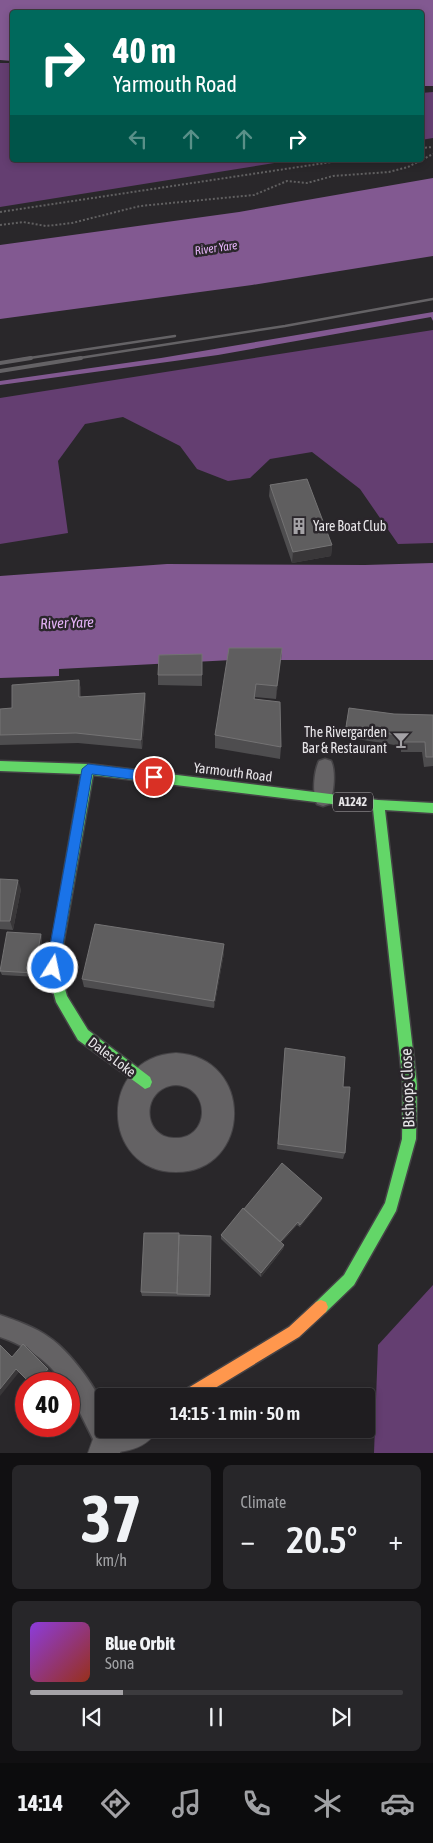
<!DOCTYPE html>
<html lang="en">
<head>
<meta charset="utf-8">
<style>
	:root { --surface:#1f1d20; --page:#272629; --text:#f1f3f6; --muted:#a1a2a5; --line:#3c3b3e; --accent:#a4a2a6 }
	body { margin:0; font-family:"Asap Condensed",sans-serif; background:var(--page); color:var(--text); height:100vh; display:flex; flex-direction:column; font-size:19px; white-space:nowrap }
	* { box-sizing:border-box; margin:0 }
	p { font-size:16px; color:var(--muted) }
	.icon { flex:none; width:28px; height:28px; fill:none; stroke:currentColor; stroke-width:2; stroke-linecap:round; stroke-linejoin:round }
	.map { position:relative; height:1453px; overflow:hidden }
	.side { display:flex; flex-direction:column; gap:12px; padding:12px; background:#111012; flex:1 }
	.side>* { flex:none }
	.guide { position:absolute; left:10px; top:10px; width:414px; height:152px; border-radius:5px; box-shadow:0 2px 8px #0003,0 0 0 1px var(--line); background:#00695c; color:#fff; overflow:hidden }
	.speed { position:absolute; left:15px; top:1372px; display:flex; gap:10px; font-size:25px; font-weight:700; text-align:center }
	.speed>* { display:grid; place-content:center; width:65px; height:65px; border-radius:50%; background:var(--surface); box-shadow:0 2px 8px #0003,0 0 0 1px var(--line); line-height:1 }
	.speed .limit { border:8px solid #d22; background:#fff; color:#111 }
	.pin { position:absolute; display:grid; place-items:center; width:42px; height:42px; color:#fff; margin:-21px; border:2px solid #fff; border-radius:50%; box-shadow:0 1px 5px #0007 }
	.me { position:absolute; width:55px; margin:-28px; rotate:10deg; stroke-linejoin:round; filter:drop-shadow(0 0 4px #0008) }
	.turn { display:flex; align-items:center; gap:18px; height:105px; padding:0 20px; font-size:22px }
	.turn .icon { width:65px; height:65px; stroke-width:2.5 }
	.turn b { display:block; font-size:35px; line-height:42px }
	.lanes { display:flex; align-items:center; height:48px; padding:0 20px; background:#0003; justify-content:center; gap:25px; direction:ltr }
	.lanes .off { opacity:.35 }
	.big { font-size:38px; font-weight:600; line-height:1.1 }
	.side .widget { flex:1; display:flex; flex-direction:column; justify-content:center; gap:8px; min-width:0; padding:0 18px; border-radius:8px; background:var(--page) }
	.side .dial { align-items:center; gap:0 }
	.dial b { font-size:65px; line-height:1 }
	.song { display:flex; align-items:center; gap:15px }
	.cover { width:60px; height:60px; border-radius:8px; background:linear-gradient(135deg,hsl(270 70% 55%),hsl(10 70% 35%)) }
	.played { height:5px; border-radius:2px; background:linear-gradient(90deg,var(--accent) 25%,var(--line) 25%) }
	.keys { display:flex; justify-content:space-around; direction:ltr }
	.heat { display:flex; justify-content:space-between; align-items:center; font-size:28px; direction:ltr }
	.side .tiles { flex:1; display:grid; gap:12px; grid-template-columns:1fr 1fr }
	.widget:last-child { grid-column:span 2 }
	.trip { position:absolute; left:95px; top:1388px; width:280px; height:50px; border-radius:5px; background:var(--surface); box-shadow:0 2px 8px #0003,0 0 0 1px var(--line); font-weight:600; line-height:50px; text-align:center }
	.tab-bar { display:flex; height:80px; justify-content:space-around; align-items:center; background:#0c0c0d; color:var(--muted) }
	.tab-bar .icon { width:35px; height:35px }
	.tab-bar .selected { color:var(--accent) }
	.tab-bar b { font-size:22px; color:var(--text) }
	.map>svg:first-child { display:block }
	.forest { fill:#643e71 }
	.water { fill:#825991 }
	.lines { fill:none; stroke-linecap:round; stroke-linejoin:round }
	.lane-casing { stroke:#454346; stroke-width:3 }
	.street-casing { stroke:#454346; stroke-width:2 }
	.fast-casing { stroke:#454346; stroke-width:3 }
	.slow-casing { stroke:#454346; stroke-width:3 }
	.path { stroke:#616061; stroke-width:2; stroke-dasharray:2 2; stroke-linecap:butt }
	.lane { fill:#646264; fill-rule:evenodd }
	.street { fill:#646264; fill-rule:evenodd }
	.fast { fill:#63d668; fill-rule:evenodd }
	.slow { fill:#ff974d; fill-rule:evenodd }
	.rail-far1 { stroke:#646265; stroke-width:2.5 }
	.rail { stroke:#646265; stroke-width:4 }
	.wall { fill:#4e4d4f }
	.shaded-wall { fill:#393739 }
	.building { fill:#5f5e5f; stroke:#747374 }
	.route { fill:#1a73e8; stroke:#114b97 }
	.labels { text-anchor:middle; stroke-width:5; stroke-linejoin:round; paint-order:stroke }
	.far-water-label { font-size:12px; font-style:italic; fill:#e4b2f6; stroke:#2a262b }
	.shield { fill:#2a262b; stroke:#aeacaf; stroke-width:1 }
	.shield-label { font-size:12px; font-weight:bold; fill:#e7e5e8 }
	.poi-label { font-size:14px; fill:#e7e5e8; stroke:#2a262b; text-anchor:start }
	.street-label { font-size:14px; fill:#e7e5e8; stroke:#2a262b }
	.water-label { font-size:15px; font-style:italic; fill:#e4b2f6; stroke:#2a262b }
	.near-street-label { font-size:16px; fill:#e7e5e8; stroke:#2a262b }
</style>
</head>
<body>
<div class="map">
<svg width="433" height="1453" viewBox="0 0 433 1453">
	<rect width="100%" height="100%" fill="#29272a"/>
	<path class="forest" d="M0,63H12V160H293L0,207Z
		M433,92V138L421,140V93Z
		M433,330V543L398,544L360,489L312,452L270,459L250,478L228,481L197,469L180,446L123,417L85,424L58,461L68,533L0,544V398Z
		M433,1285V1453H374L378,1345Z"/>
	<path class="water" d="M0,0H433V86H421V12H12V61L0,60Z
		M433,178V256L252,285L0,319V245L239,212Z
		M433,312V321L431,317L218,355L0,385V381L161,358Z
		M433,563V660H232L59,669V676L0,678V576L167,564L365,565Z"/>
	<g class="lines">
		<g class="lane-casing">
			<path id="lane" d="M325,759L331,761C336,771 334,794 329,804L323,806L317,804C312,794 314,771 319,761Z
				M0,1315C17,1321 35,1327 50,1338C68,1350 101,1391 104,1413C104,1418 104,1424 104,1429H112L121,1450L120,1453H100L69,1391V1384H64C48,1360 26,1346 0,1337Z"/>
		</g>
		<g class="street-casing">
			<path id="street" d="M176,1053C255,1057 252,1172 176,1172C100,1172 97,1057 176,1053ZM176,1085C212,1087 210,1140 174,1138C141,1137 141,1087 176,1085Z
				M108,1429H158C144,1453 119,1453 88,1453L93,1439Z"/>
		</g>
		<g class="fast-casing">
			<path id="fast" d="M0,761L88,764L378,800L433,803V813L385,810L417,1085L416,1139L396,1211L354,1285L326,1312L321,1314L316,1312L314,1307L316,1302L344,1275L385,1203L402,1139L403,1085L373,809L93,775L59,968L67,996L88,1030L150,1077L152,1082L150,1087L145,1089L78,1040L56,1002L47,968L81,774L0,771Z"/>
		</g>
		<g class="slow-casing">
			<path id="slow" d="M321,1300L326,1302L328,1307L326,1312L299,1337L202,1396H180L183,1391L289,1327L316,1302Z"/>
		</g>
		<path class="path" d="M421,148L433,147
			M0,212L345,160
			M0,225L23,222L46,226L72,223L140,206L254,195L287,181L307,183L333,176L389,172L408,167L433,154"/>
		<use href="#lane" class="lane"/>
		<use href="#street" class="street"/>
		<use href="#fast" class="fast"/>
		<use href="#slow" class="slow"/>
		<path class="rail-far1" d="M23,359L175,336
			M73,359L285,326L433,299"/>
		<path class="rail" d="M0,363L31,358
			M0,371L81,358"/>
	</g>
	<path class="wall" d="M270,485L332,545L331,556L292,563L269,496Z
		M282,648L276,699L255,697V699L281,747L280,759L215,748V735Z
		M202,654V686L158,685V675Z
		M79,680L81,690V697L145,693L146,703L142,749L78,743L0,745V709L12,708Z
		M349,708L394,714L433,715V766L424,767L422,752H401V746L344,737Z
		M0,879L21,889L13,930L0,929Z
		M41,934L42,939L36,977L2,975L0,971Z
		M224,953L214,1008L84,987L82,979Z
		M285,1048L345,1153L343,1159L277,1149Z
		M322,1198L321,1201L300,1227L297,1225L281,1243L284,1245L283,1249L261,1277L221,1239V1235L244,1209Z
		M179,1235L211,1236L210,1297L142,1296L141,1292Z"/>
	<path class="shaded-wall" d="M332,545L331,556L292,563L293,552Z
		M282,648L281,661L276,699L277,686Z
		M79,680L81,690L80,707L79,697Z
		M145,693L146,703L142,749L141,740Z
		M18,880L21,889L13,930L10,921Z
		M41,934L42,939L36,977L34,973Z
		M224,944V953L214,1008V1001Z
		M322,1198L321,1201L300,1227V1225Z
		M298,1222L297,1225L279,1245V1243Z
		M284,1245L283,1249L261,1277V1273Z
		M26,1346L51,1371L41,1384H36Z
		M16,1369L20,1371L0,1396V1389Z"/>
	<path class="building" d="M307,479L332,545L293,552L270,485Z
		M229,648H282L277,686L256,684L254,699L280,702L281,747L215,735Z
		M202,654V675H158L159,655Z
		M79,680V697L145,693L141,740L76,733L0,735V709L12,708V685Z
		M349,708L394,714L433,715V757H426L425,742H403V736L346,727Z
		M0,879L18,880L10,921H0Z
		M95,924L224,944L214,1001L82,979Z
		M7,932L41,934L34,973L0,971Z
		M285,1048L345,1057L343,1087H350L345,1153L278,1144Z
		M282,1163L322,1198L300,1225L298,1222L280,1242L244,1209Z
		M243,1208L284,1245L261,1273L221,1235Z
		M144,1233H179L177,1293L141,1292Z
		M179,1235L211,1236L210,1295L177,1294Z
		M23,1344L48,1369L36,1384H31L16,1369L0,1389V1345L12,1357Z"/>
	<path class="route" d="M88,764L154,772L160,777L154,782L92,774L59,968L57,972L53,974L48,972L46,968L82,769Z"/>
	<defs>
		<g id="building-bare" transform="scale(1.35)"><path d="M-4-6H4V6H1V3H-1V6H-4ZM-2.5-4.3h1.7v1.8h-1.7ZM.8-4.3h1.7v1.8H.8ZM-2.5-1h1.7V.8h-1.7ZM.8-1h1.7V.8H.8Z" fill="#a4a2a6" stroke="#2a262b" stroke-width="2.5" paint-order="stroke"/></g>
		<g id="bar-bare" transform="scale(1.35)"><path d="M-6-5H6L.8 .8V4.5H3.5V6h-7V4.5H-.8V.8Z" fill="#a4a2a6" stroke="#2a262b" stroke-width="2.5" paint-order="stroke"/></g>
	</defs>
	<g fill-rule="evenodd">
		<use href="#building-bare" x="299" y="526"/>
		<use href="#bar-bare" x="401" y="740"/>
	</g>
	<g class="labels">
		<g class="far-water-label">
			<text transform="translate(216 248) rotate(-8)" y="4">River Yare</text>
		</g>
		<rect class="shield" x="333" y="792.5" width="40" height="19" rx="4"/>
		<g class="shield-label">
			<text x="353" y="806">A1242</text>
		</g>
		<g class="poi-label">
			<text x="313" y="531">Yare Boat Club</text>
			<text x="387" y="737" text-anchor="end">The Rivergarden<tspan x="387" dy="16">Bar &amp; Restaurant</tspan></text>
		</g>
		<g class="street-label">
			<text transform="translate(233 772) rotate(7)" y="5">Yarmouth Road</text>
			<text transform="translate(112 1057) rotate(37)" y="5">Dales Loke</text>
		</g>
		<g class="water-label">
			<text transform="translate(67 623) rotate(-2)" y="5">River Yare</text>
		</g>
		<g class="near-street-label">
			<text transform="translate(407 1088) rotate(-92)" y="6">Bishops Close</text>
		</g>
	</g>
</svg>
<div class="speed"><div class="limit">40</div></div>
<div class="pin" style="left:154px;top:777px;background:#d93025"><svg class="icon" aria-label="arrive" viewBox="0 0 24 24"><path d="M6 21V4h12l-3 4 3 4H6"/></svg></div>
<svg class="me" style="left:53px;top:968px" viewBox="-20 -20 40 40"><circle r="17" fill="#1a73e8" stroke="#fff" stroke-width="3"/><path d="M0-11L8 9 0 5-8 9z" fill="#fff"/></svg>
<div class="trip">14:15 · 1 min · 50 m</div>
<div class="guide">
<div class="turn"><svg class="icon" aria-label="right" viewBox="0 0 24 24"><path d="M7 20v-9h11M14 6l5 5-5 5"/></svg><div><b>40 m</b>Yarmouth Road</div></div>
<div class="lanes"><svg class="icon off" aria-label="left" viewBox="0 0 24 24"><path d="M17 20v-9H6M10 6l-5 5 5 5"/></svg><svg class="icon off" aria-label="ahead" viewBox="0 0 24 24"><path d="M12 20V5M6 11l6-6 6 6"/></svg><svg class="icon off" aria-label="ahead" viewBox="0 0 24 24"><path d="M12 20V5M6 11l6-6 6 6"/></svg><svg class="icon" aria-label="right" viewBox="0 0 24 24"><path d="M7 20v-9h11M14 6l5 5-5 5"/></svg></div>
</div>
</div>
<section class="side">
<div class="tiles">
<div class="widget dial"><b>37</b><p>km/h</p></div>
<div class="widget"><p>Climate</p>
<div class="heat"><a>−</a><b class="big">20.5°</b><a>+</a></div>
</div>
<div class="widget">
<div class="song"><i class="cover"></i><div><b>Blue Orbit</b><p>Sona</p></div></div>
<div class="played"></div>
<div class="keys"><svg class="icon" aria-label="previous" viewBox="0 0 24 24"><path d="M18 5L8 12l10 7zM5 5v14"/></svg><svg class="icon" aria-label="pause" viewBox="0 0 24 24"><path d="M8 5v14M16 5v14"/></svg><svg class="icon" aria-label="next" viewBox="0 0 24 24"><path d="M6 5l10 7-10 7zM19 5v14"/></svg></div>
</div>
</div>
</section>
<nav class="tab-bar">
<b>14:14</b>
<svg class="icon selected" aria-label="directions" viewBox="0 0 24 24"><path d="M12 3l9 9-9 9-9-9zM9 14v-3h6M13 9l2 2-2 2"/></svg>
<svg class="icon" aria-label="music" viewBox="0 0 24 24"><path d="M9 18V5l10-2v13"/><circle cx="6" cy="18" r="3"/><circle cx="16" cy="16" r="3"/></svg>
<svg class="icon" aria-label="phone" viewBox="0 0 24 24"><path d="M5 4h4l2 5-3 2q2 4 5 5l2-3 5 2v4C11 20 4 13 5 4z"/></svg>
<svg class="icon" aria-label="climate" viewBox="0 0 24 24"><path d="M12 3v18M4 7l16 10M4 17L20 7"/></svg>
<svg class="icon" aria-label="car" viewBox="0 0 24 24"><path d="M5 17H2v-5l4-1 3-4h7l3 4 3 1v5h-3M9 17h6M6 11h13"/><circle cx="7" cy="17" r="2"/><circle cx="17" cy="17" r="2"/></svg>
</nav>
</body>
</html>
